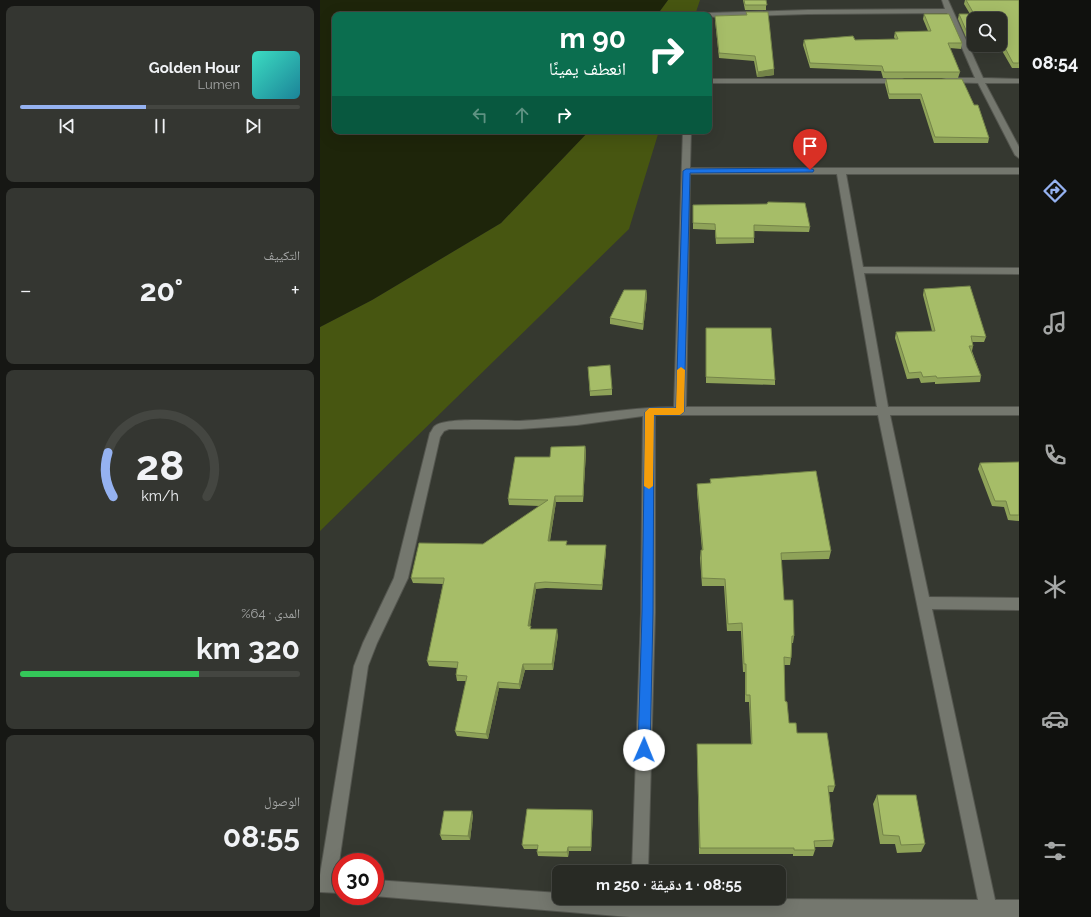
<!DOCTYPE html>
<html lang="ar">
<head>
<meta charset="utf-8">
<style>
	:root { --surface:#282a24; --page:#343631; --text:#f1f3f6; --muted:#a5a7a6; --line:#444641; --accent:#95b2f1 }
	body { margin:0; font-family:Raleway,"Noto Naskh Arabic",sans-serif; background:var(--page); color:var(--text); direction:rtl; height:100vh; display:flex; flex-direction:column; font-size:15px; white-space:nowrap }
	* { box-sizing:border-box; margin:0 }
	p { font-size:13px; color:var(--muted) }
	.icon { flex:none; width:22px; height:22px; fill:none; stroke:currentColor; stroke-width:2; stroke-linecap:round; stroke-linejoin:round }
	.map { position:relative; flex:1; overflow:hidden; direction:ltr }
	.drawer { display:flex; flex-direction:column; gap:6px; padding:6px; background:#161714; width:320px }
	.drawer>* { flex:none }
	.hud { position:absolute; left:12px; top:12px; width:380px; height:122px; border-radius:8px; box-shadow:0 4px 16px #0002,0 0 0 1px var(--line); direction:rtl; background:#0b6e4f; color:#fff; overflow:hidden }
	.controls { position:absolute; left:647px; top:12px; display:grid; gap:8px }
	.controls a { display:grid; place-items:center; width:40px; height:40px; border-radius:8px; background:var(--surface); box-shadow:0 4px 16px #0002,0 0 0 1px var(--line); font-size:20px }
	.speed { position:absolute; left:12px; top:853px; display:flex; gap:8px; font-size:20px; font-weight:700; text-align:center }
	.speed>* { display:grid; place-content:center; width:52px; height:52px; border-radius:50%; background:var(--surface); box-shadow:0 4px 16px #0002,0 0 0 1px var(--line); line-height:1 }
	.speed .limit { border:6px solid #d22; background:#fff; color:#111 }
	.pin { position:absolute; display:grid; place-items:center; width:34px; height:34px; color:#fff; margin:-41px -17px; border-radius:50% 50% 50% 0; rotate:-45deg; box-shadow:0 0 4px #0007 }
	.pin .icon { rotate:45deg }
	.me { position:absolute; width:44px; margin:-22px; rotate:1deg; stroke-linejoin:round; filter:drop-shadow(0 0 3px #0008) }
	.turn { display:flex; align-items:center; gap:14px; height:84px; padding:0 20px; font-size:18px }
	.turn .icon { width:52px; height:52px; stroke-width:2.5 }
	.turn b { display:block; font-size:28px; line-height:34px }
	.lanes { display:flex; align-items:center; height:38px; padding:0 20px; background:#0003; justify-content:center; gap:20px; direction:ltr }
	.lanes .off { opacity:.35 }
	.big { font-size:30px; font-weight:700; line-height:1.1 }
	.drawer .widget { flex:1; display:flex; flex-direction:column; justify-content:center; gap:6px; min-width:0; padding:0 14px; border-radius:8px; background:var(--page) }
	.drawer .dial { align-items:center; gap:0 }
	.dial svg { height:104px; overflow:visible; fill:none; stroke:var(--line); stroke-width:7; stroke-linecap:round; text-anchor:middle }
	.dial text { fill:var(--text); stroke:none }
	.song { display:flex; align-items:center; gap:12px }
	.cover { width:48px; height:48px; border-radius:6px; background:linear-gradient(135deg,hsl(170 70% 55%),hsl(190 70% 35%)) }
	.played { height:4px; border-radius:2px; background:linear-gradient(90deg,var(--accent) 45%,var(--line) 45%) }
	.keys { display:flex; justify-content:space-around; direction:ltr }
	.heat { display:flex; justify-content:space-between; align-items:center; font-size:22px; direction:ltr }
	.charge { height:6px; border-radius:3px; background:linear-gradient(90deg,#34c759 64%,var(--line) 0) }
	.trip { position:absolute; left:232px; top:865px; width:234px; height:40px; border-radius:8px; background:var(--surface); box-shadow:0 4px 16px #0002,0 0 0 1px var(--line); font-weight:700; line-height:40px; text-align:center; direction:rtl }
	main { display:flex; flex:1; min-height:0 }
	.dock { display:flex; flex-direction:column; width:72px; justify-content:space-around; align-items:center; background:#10110e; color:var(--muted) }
	.dock .icon { width:28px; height:28px }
	.dock .selected { color:var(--accent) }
	.dock b { font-size:18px; color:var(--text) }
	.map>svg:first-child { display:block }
	.green { fill:#475611 }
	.water { fill:#1e250a }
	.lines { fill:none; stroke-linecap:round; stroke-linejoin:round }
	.street-casing { stroke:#54564f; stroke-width:2 }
	.street { fill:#74776e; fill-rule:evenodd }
	.wall { fill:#8fa359; fill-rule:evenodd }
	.shaded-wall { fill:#748449 }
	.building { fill:#a6bd68; stroke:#748449 }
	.route { fill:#1a73e8; stroke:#114b97 }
	.slow { fill:#f59e0b }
</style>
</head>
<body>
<main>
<nav class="dock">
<b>08:54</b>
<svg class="icon selected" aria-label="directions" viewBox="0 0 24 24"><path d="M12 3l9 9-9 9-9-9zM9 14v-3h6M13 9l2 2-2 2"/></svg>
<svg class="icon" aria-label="music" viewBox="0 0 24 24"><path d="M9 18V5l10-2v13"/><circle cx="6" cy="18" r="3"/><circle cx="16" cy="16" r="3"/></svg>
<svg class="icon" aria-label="phone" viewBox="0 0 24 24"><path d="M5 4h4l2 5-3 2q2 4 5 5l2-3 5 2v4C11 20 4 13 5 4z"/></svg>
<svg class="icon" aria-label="climate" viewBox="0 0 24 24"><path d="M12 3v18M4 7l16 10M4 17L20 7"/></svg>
<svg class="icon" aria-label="car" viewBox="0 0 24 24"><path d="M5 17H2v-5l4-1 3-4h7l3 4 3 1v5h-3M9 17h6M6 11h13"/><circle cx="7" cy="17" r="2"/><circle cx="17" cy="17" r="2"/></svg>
<svg class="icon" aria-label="filters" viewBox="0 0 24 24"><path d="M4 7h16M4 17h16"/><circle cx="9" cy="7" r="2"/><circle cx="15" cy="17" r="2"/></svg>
</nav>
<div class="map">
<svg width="699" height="917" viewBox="0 0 699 917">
	<rect width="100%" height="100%" fill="#353830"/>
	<path class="green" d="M348,0H380L375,15H337Z
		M269,131H339L309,229L0,531V327L52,300L181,223Z"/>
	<path class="water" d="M0,0H348L337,15H15V131H269L181,223L52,300L0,327Z"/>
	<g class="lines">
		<g class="street-casing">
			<path id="street" d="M622,0H628L663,78L699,79V83H665L699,147V158L695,155L658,83L626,82L622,80L626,78H655L627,13L488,14L389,17V15H385L389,13L488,10L625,9Z
				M389,79H582L586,81L582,83H389Z
				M363,131H371L370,168H699V174H526L543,267L699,268V274L544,273L568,407H699V415H570L609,597L699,598V610L612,609L675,900H699V917H310L54,896L55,880L239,893V898L658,900L558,415H335V613L328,872H312L321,613L323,416L257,425L200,429H129L124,431L120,437L88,578L57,643L48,666L17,876L21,877V893L0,892V875L34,666L43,643L74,578L110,433C112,431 113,427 115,426C126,417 183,421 200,421C252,419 303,407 354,407ZM370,174H517L557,407H366Z"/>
		</g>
		<use href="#street" class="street"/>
	</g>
	<path class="wall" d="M423,0H446V10H425Z
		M645,0H699V68H692L681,49H651L638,19L639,14H650L644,4ZM654,19H680V45H654Z
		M426,12L454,69V75L437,77L434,61L399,58L395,20V16L426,15Z
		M604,14L642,43L641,49L630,48L640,72L638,78H563L561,71L490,68L483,45L484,40H535L575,39L574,37L575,32L608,31L603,19Z
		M566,79H642L669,138L668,143H614L600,99H569L565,84Z
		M373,205L490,227L489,232L434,231V243L396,244L395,230L373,229Z
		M604,289L666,337L664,342H652L653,346L652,351L661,376L660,382L615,384V382L601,383L599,378L587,379L575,338L576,332L612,331L603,295Z
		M326,290L327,296L323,330L290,324V318Z
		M386,333L455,380V385L386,383Z
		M268,367L292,389V395L270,396Z
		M265,446L266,452L263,502H236L230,541L247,545H286V551L282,590L226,588L216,589L210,626H211V629L238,635L233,670H205L200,689L179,688L168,739L137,736L135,731L146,681H137L136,675L137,668L109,666L107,661L123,584L93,583L91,578L163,544L220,506L189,505L188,499Z
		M699,462V521L688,520L684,507L672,506L658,469L660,463Z
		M390,479L511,551L509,559L461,560L464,600L474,636L473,643H472L471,658L470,665H464L465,701L469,723L477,733L515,786L513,792H509L514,840L512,847H495V850L493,856H473V854H379L377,744H431L429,702H425V672H423L421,631H407L404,586H382L380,558L381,550H382L377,492V484L390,483Z
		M557,795L605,844L601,852L577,853L575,844H560L553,804Z
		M272,810L273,814L271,851H249L248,857L218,856L217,852L218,849H204L202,845Z
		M153,815L150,840H122L120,835Z"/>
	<path class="shaded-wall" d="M454,69V75L437,77L438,72Z
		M326,290L327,296L323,330V324Z
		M265,446L266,452L263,502V496Z
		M235,496L236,502L229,546L228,541Z
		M286,545V551L282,590V585Z
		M215,583L216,589L209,632L208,626Z
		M237,629L238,635L233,670L232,664Z
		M203,664L205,670L200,689L199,684Z
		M178,682L179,688L168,739L166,734Z
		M272,810L273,814L271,851V847Z
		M152,811L153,815L150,840L148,836Z
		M248,847L249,851L248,857L247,852Z"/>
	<path class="building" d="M424,0H446L447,5H425Z
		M646,0H699V63H693L683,44H680V19H654V44H652L639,14H654Z
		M426,12H448L454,69L438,72L435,56L399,53L395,16L427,15Z
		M604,14H629L642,43H628L640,72H564L562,66L490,63L484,40L533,36L535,40L578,39L575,32L611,31Z
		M566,79H642L654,105H658L669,138L615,137L601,94H569Z
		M448,202L485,203L490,227L434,225V238H396L395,224L373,223V205L447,204Z
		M650,286L666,337L651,336L653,346H649L661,376L617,378L616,376L603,377L601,372L589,373L576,332L615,331L604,289Z
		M304,290H326L323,324L290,318Z
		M386,328H451L455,380L386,377Z
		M290,365L292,389L270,391L268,367Z
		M265,446L263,496H235L228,541H247L246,545H286L282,585L225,582L215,583L208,626H211L210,629H237L232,664H203L199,684L178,682L166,734L135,731L147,676L136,675L138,662L107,661L124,580V578H91L99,543L163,544L228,500L188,499L195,457H230L231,447Z
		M699,462V515H690L686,501H675L660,463Z
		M496,471L511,551L461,553L464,600H473L474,636H472L471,658L464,657L465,701L467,702L469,723H476L477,733H507L515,786H508L514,840L494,841L495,850H474V848H380L377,744H432L430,695H426V664H424L422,623L408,624L405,579L382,578L381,550H383L377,484L391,483L390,479Z
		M557,795H596L605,844L581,845L579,836L563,835Z
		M207,809L272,810L271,847H248L247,852H217L218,845H202Z
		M124,811H152L148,836L120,835Z"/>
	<path class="route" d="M490,168L494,170L493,172L370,173L364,412L360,415H334L333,613L330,750L328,754L324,756L320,754L318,750L322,613L325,412L329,408H356L363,171L366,169Z"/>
	<path class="slow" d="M361,367L365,370L364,412L360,415H334L333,486L329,489L324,486L325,412L329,408H356L357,370Z"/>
</svg>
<div class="controls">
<a><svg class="icon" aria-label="search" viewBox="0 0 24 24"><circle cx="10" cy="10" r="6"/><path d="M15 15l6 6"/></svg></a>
</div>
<div class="speed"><div class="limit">30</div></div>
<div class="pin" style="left:490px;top:170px;background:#d93025"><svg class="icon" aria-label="arrive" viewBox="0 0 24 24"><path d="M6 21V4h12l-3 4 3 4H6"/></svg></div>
<svg class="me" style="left:324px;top:750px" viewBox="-20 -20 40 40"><circle r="19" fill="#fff"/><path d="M0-13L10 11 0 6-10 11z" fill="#1a73e8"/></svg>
<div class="trip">08:55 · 1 دقيقة · 250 m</div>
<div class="hud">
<div class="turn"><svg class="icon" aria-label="right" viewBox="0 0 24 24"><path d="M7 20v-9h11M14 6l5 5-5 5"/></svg><div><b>90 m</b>انعطف يمينًا</div></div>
<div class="lanes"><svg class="icon off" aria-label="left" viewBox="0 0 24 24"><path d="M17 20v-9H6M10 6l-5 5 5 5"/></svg><svg class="icon off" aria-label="ahead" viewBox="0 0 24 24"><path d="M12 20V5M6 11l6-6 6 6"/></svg><svg class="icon" aria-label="right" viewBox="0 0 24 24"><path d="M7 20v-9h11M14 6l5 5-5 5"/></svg></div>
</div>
</div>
<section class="drawer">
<div class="widget">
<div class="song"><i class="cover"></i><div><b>Golden Hour</b><p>Lumen</p></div></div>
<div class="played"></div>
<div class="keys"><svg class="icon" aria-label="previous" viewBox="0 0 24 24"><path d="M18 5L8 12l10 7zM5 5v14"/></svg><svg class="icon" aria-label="pause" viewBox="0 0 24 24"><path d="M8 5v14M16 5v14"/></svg><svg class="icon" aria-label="next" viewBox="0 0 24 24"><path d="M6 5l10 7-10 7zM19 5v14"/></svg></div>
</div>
<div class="widget"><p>التكييف</p>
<div class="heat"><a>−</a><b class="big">20°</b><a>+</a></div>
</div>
<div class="widget dial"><svg viewBox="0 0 100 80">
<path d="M14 69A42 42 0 1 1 86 69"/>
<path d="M14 69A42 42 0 0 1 10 35" stroke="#95b2f1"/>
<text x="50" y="56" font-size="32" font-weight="700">28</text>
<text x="50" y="72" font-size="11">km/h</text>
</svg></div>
<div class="widget"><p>المدى · 64%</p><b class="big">320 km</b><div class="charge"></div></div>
<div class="widget"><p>الوصول</p><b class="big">08:55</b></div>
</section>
</main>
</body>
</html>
